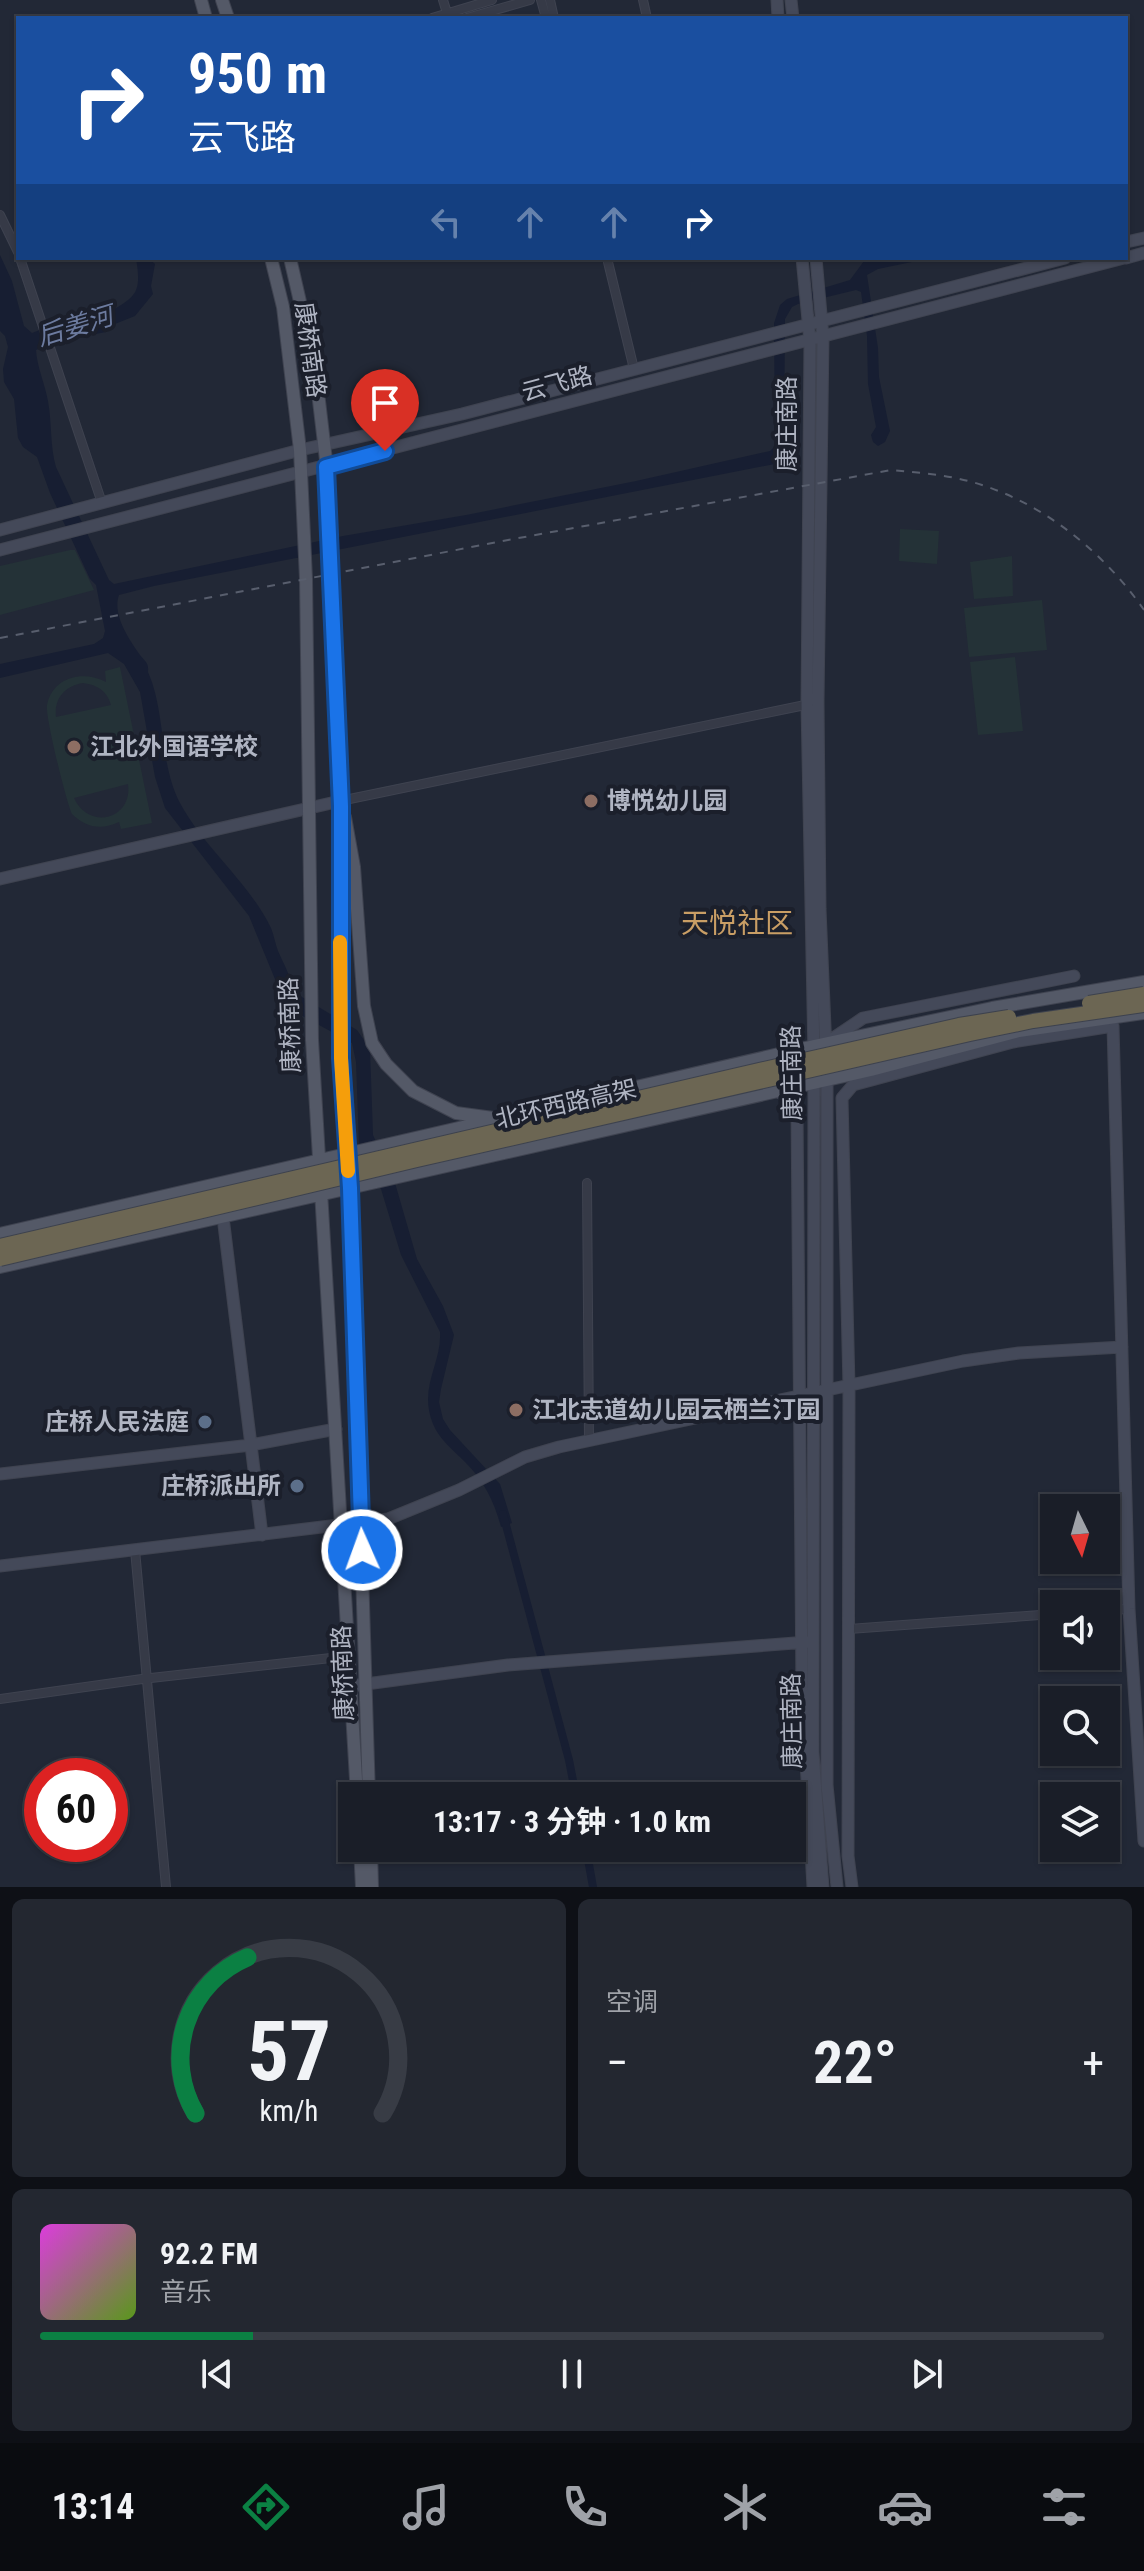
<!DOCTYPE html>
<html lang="zh">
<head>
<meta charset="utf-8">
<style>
	:root { --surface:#1a1e28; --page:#232730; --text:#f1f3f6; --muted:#9fa2a8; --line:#383c45; --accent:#0b8043 }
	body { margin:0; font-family:"Roboto Condensed","Noto Sans SC",sans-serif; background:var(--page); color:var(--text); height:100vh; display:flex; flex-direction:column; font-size:30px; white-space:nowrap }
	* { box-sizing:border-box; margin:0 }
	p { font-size:26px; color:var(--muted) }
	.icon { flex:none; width:44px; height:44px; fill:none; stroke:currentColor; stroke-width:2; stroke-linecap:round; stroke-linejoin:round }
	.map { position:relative; height:1887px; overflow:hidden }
	.panel { display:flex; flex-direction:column; gap:12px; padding:12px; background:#0e1016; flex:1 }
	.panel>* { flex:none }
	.hud { position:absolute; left:16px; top:16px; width:1112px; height:244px; border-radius:0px; box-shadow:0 2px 6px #0004,0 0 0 2px var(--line); background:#1a4fa0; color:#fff; overflow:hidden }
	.needle { width:52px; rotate:175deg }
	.controls { position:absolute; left:1040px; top:1494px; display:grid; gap:16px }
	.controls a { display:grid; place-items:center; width:80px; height:80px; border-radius:0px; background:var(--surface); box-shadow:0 2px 6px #0004,0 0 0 2px var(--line); font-size:40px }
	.speed { position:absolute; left:24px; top:1758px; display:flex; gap:16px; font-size:40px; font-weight:700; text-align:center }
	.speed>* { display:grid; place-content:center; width:104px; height:104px; border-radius:50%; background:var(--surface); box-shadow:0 2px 6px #0004,0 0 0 2px var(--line); line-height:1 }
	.speed .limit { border:12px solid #d22; background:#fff; color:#111 }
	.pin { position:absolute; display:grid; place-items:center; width:68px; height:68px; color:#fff; margin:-82px -34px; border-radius:50% 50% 50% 0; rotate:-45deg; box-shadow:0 0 8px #0007 }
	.pin .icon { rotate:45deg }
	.me { position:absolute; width:88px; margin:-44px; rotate:358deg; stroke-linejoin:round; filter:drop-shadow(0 0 6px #0008) }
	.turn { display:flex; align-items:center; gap:28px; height:168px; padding:0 40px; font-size:36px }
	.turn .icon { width:104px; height:104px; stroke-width:2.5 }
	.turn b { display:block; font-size:56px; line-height:68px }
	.lanes { display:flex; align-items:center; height:76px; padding:0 40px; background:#0003; justify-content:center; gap:40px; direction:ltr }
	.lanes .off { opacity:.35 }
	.big { font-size:60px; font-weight:700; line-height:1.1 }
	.panel .tile { flex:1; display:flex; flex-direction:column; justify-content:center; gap:12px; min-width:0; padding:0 28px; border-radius:12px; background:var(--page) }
	.panel .dial { align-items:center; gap:0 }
	.dial svg { height:208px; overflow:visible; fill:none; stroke:var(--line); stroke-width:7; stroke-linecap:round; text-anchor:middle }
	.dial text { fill:var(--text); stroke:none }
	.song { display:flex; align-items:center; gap:24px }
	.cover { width:96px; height:96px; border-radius:12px; background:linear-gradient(135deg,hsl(300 70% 55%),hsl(90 70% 35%)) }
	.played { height:8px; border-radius:4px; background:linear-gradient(90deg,var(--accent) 20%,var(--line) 20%) }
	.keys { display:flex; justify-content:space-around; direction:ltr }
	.heat { display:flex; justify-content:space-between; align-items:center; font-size:44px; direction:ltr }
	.panel .tiles { flex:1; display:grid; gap:12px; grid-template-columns:1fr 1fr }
	.tile:last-child { grid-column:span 2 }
	.trip { position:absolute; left:338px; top:1782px; width:468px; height:80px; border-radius:0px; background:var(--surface); box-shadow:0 2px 6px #0004,0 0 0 2px var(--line); font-weight:700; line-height:80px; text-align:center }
	.tab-bar { display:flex; height:128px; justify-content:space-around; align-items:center; background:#0a0c10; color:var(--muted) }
	.tab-bar .icon { width:56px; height:56px }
	.tab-bar .on { color:var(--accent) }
	.tab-bar b { font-size:36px; color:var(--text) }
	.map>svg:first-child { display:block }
	.green { fill:#243237; fill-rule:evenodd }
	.water { fill:#171e32 }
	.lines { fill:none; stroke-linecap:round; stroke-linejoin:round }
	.canal { stroke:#171e32; stroke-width:8 }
	.street-casing { stroke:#3f4350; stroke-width:10 }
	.secondary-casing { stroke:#3f4350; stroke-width:13 }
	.primary-casing { stroke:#3f4350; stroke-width:14 }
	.street { stroke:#363a47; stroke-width:8 }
	.secondary { stroke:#444959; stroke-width:11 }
	.primary { stroke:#545967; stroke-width:12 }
	.rail { stroke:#585e6d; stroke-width:2; stroke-dasharray:8 8; stroke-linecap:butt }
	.highway-bridge-casing { stroke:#3d424e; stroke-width:16; stroke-linecap:butt }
	.highway-bridge { stroke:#6c6653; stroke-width:14 }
	.route-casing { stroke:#114b97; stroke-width:20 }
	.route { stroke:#1a73e8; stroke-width:14 }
	.slow { stroke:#f59e0b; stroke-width:14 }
	.education-dot { fill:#8d6e63; stroke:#1b1f2b; stroke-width:3 }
	.service-dot { fill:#5c6f8a; stroke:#1b1f2b; stroke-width:3 }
	.labels { text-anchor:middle; stroke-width:8; stroke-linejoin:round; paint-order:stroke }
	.street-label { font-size:24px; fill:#b0b5c3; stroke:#1b1f2b }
	.poi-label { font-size:24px; font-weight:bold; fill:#b0b5c3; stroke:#1b1f2b; text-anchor:start }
	.water-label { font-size:26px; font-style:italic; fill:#6c7b9f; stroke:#1b1f2b }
	.quarter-label { font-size:28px; fill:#c99e65; stroke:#1b1f2b }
</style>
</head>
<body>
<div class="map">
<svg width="1144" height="1887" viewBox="0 0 1144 1887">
	<rect width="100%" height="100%" fill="#222836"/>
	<path class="green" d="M900,529L939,531L937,564L899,561Z
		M70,550H75L94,590L0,615V566Z
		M1012,556L1013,596L974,599L970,562Z
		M1042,600L1047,650L969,657L964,608Z
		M1015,657L1023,731L978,735L970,662Z
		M120,667L152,823L121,829L119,822C102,830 86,828 72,814C66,801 45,716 47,705C53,676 84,670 106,682L105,671ZM83,683C98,685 107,691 111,705L56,717C54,698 65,686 83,683ZM128,784C133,819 89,831 74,798Z"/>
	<path class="water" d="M0,255L12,281L24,326L32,333L50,326H61L70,319L102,311L105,314C136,297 142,294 136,258H148L155,264L151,286L153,294L135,316L115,324L106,332L55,342L36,350C37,367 45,384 48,401C52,423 50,447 56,467L109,580L114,584L343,536L466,515L636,481L770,451L775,446L774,323L780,305L787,299L850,280L864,261L881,258H931L878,269L867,275L878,348L879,377L890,431L885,442L878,446L873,442L871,435L876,427L868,384L867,336L861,292L856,290L798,304L792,307L785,319L784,445L786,449L792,451L790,461L154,586L119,595C112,615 129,639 140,655C145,662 149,662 148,672C166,713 159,763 180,803C204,848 248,881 271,928C274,935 275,943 278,951C284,965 291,975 292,991L357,1030L370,1049L373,1135L395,1183L417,1259L443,1306L454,1335L441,1389L439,1402L443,1419L450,1430L500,1484L512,1523L501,1527C494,1501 484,1481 465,1462C454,1451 439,1439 433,1424C418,1387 442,1364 440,1332L401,1255L381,1189L359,1145L356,1062L352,1043L297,1013L284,1001L249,916L165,808L155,777L140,692L124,664L108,653L0,678V664L94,644L103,638L105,631L96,585L90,579L50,493L37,457L23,447L18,438L14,399L4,382L3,369L8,347L5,336L0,331Z"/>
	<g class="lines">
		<path class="canal" d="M503,1514L569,1760L576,1796
			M586,1848L593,1887"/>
		<g class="street-casing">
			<path id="street" d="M443,0L447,13
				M541,0L546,18
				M550,0L554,18
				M643,0L647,18
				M432,18L492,0
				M467,18L530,0
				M0,215L18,252
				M20,258L102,503
				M607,258L634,369
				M340,801L810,704
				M587,1183L589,1441
				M135,1550L166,1887
				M1106,1610L1129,1609
				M849,1629L1054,1614
				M0,1699L142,1679L349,1656"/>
		</g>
		<g class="secondary-casing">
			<path id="secondary" d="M777,0L778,18
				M791,0L793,18
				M1126,242L1144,238
				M802,258L810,341L807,705L814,1055
				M816,258L823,337L818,702L820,909L826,1051
				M1126,258L1144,253
				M0,530L300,450L462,414L1065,258
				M0,550L1124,258
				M0,879L340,801
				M829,1041L863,1018L1074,976
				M827,1072V1785L837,1887
				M814,1076L813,1752L823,1887
				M777,1091L790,1099L797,1111L802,1689L813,1887
				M223,1217L262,1535
				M0,1474L251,1445L336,1429
				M0,1566L388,1519L459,1490L525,1457L559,1447L963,1361L1019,1353L1122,1347
				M351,1686L508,1665L808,1642
				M852,1887L848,1856L849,1386L842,1098L853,1085L1013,1042L1113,1026L1129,1609L1144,1841"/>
		</g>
		<g class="primary-casing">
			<path id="primary" d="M201,0L206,18
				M222,0L228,18
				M271,258L283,307L300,450L306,579L312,1040L357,1796
				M290,258L315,367L328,477L341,806V1058L350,1188L369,1796
				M345,817L354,867L364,1006L372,1043L386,1064L413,1091L456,1113L493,1118
				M0,1234L814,1046L992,1008L1144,982
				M0,1267L871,1070L1019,1031L1144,1013
				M360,1848L362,1887
				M371,1848L372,1887"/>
		</g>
		<use href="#street" class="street"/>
		<use href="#secondary" class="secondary"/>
		<use href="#primary" class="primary"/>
		<path class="rail" d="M0,638L508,540L891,470C921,473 952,475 982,485C1047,506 1105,554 1144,610"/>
		<g class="highway-bridge-casing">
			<path id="highway-bridge" d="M1089,1003L1144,994
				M0,1246L759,1070L959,1025L1009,1017
				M0,1259L417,1160L970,1034L1033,1021L1144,1005"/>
		</g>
		<use href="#highway-bridge" class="highway-bridge"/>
	</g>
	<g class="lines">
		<g class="route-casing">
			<path id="route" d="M362,1550L350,1188L341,1058V806L326,467L385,451"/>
		</g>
		<use href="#route" class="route"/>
		<path class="slow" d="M340,942L341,1058L348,1171"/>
	</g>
	<g class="education-dot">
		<circle cx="74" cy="747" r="8"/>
		<circle cx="591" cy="801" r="8"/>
		<circle cx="516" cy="1410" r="8"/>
	</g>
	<g class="service-dot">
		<circle cx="205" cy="1422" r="8"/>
		<circle cx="297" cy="1486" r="8"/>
	</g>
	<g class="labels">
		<g class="street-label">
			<text transform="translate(310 350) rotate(82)" y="8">康桥南路</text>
			<text transform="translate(557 384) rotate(-15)" y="8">云飞路</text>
			<text transform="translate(787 424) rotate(-90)" y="8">康庄南路</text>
			<text transform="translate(290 1025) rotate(-92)" y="8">康桥南路</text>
			<text transform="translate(792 1073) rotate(-91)" y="8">康庄南路</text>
			<text transform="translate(566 1104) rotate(-13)" y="8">北环西路高架</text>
			<text transform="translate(343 1673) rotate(-92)" y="8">康桥南路</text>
			<text transform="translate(792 1721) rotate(-91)" y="8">康庄南路</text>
		</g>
		<g class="poi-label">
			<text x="90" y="755">江北外国语学校</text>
			<text x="607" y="809">博悦幼儿园</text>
			<text x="532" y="1418">江北志道幼儿园云栖兰汀园</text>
			<text x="189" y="1430" text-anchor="end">庄桥人民法庭</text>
			<text x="281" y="1494" text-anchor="end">庄桥派出所</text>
		</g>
		<g class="water-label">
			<text transform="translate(75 326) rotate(-17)" y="9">后姜河</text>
		</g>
		<g class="quarter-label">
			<text x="737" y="933">天悦社区</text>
		</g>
	</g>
</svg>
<div class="controls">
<a><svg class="needle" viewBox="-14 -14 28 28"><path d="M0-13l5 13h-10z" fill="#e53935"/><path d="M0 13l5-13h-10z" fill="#9fa2a8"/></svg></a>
<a><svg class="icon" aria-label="sound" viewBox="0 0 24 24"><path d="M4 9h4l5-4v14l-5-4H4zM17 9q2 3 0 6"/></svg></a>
<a><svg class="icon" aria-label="search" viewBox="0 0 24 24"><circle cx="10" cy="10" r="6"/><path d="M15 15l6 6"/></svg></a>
<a><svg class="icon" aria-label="layers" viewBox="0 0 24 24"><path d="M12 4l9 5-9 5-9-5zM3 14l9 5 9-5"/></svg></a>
</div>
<div class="speed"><div class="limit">60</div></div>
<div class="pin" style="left:385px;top:451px;background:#d93025"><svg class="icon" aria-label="arrive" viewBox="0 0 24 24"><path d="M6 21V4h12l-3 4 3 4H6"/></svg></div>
<svg class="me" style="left:362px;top:1550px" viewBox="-20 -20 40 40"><circle r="17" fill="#1a73e8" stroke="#fff" stroke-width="3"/><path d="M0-11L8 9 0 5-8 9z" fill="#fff"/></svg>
<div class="trip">13:17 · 3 分钟 · 1.0 km</div>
<div class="hud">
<div class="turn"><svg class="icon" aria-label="right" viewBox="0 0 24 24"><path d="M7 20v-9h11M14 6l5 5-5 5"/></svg><div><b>950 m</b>云飞路</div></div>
<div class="lanes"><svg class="icon off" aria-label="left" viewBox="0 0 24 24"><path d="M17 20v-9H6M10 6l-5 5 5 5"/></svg><svg class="icon off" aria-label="ahead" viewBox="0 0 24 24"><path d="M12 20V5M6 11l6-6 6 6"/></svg><svg class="icon off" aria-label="ahead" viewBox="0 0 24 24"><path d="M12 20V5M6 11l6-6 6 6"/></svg><svg class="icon" aria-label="right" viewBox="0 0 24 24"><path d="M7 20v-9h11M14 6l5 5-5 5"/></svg></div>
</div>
</div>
<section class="panel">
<div class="tiles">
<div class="tile dial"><svg viewBox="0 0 100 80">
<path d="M14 69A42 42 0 1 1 86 69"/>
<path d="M14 69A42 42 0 0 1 34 9" stroke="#0b8043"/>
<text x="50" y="56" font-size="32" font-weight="700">57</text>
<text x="50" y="72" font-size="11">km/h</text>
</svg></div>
<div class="tile"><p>空调</p>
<div class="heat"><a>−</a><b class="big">22°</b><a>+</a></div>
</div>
<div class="tile">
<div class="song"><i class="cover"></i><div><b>92.2 FM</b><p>音乐</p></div></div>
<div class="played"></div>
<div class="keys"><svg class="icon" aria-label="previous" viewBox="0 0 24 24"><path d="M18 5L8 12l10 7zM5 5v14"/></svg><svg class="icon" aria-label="pause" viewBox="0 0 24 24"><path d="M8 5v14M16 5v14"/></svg><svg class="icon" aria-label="next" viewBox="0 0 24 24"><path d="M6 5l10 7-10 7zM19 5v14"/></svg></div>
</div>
</div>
</section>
<nav class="tab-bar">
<b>13:14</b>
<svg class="icon on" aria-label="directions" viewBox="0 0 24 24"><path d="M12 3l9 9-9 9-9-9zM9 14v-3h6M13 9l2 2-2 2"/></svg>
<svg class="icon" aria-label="music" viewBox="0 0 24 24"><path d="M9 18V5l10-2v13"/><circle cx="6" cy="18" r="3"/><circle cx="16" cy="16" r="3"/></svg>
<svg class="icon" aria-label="phone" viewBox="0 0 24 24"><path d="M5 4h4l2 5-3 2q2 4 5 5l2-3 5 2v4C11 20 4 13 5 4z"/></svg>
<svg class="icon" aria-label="climate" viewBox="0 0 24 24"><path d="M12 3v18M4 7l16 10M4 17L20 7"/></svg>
<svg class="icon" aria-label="car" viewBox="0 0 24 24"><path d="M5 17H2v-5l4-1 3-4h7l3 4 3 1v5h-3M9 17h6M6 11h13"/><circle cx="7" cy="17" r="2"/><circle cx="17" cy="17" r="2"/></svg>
<svg class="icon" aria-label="filters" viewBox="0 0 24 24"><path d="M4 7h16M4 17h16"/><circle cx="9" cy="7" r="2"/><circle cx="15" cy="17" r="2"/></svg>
</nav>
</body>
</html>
